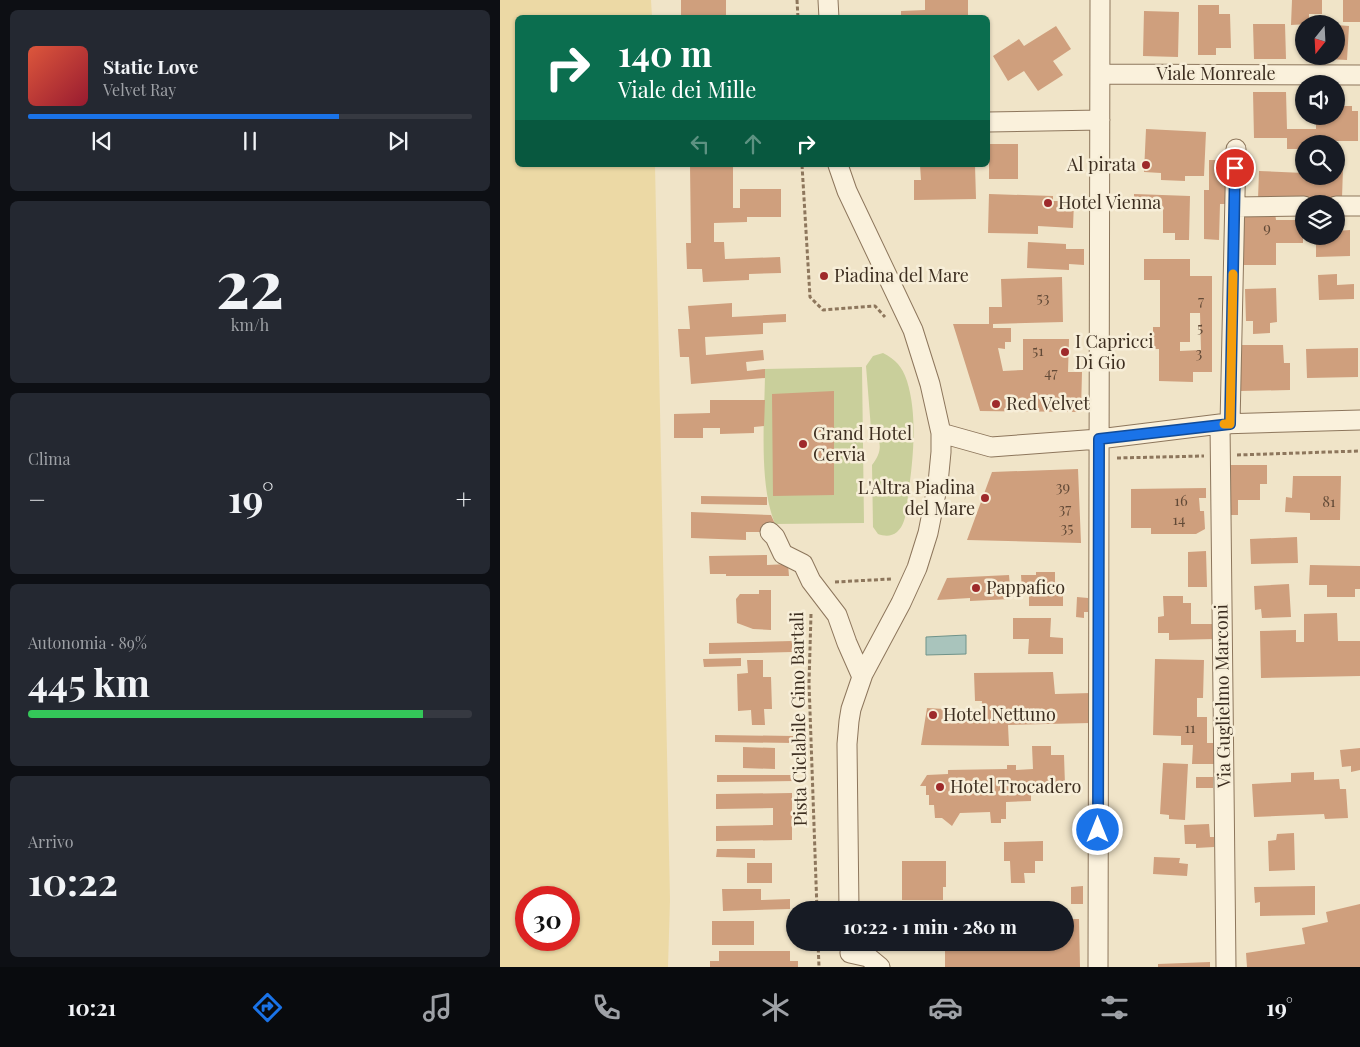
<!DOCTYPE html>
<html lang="it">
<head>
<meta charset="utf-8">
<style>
	:root { --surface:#171b24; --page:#242831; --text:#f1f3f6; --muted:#9ea1a6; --line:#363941; --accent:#1a73e8 }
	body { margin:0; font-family:"Playfair Display",serif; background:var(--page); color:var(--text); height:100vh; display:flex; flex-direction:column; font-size:19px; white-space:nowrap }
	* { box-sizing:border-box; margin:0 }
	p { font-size:16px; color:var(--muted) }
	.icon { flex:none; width:28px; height:28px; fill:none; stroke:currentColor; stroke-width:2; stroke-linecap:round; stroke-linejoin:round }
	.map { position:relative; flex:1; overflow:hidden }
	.sheet { display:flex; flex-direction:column; gap:10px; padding:10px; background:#0d0f14; width:500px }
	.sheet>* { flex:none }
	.top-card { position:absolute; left:15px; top:15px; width:475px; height:152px; border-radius:8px; box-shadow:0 1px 4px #0004; background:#0b6e4f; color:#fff; overflow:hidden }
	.needle { width:32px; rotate:198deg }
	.controls { position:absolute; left:795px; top:15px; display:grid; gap:10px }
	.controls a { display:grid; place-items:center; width:50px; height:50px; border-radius:50%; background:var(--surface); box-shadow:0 1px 4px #0004; font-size:25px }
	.speed { position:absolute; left:15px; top:886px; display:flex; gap:10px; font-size:25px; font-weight:700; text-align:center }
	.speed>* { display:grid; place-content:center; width:65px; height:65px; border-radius:50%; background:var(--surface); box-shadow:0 1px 4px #0004; line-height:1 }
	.speed .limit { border:8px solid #d22; background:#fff; color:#111 }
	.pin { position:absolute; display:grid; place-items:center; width:42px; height:42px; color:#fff; margin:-21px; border:2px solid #fff; border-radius:50%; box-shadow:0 1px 5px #0007 }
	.me { position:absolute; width:55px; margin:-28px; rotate:0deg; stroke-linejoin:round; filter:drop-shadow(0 0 4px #0008) }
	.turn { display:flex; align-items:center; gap:18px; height:105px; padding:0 20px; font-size:22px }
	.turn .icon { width:65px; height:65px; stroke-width:2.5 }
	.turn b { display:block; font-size:35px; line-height:42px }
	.lanes { display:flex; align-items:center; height:48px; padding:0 20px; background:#0003; justify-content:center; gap:25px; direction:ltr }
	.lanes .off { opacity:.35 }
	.big { font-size:38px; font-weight:700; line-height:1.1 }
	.sheet .widget { flex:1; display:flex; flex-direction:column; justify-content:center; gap:8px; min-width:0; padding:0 18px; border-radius:8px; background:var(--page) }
	.sheet .dial { align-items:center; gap:0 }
	.dial b { font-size:65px; line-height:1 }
	.song { display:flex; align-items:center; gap:15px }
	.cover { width:60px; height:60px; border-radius:8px; background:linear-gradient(135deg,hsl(10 70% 55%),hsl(350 70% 35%)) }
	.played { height:5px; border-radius:2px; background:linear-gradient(90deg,var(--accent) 70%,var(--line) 70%) }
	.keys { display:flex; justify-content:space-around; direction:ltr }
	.heat { display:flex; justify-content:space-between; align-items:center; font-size:28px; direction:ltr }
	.charge { height:8px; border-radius:4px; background:linear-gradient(90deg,#34c759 89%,var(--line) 0) }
	.trip { position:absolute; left:286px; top:901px; width:288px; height:50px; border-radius:25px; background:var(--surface); box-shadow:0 1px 4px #0004; font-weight:700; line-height:50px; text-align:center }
	.menu { display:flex; height:80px; justify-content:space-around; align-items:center; background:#090b0e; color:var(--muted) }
	.menu .icon { width:35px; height:35px }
	.menu .on { color:var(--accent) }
	.menu b { font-size:22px; color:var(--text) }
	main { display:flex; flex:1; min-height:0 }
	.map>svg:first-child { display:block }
	.green { fill:#c9cf9b }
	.sand { fill:#ecd9a5; fill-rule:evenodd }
	.water { fill:#a9c4bc; stroke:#6f938a }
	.building { fill:#cf9f7d; fill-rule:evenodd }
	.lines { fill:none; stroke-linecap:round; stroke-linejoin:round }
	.minor-casing { stroke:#8d765c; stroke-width:21 }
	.path { stroke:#8d765c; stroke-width:3; stroke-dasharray:4 2.5; stroke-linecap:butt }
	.minor { stroke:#faf1dc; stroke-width:19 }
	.route-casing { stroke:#114b97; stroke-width:12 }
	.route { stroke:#1a73e8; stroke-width:9 }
	.slow { stroke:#f59e0b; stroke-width:9 }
	.poi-dot { fill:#9e2a2b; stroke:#f7eed8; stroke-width:2 }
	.labels { text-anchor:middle; stroke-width:5; stroke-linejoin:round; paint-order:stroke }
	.number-label { font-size:15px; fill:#624a37 }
	.street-label { font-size:18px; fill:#3d2e20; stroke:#f7eed8 }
	.poi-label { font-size:18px; fill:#3d2e20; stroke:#f7eed8; text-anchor:start }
</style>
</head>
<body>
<main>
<section class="sheet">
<div class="widget">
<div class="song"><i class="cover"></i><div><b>Static Love</b><p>Velvet Ray</p></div></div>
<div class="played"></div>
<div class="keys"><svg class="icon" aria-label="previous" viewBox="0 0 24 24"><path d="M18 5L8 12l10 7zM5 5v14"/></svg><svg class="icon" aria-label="pause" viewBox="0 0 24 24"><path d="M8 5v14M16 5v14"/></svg><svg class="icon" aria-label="next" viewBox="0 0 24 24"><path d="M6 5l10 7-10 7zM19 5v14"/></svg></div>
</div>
<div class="widget dial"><b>22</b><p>km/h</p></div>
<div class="widget"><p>Clima</p>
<div class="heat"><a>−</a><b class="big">19°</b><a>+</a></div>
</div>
<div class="widget"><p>Autonomia · 89%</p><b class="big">445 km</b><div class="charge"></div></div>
<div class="widget"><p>Arrivo</p><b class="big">10:22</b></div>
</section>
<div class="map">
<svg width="860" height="967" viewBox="0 0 860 967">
	<rect width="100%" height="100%" fill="#f0e4c8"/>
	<path class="green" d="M383,353C396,360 402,366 407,381C418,416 413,461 408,496C406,508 407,523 397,532C391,537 384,536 378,534L373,527L372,465C382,452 383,441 371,429L366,366L373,356Z
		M362,367L364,523L275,524C258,482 265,415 265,369Z"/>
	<path class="sand" d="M0,0H151L152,17L18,18V165H155L170,900L168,967H0ZM26,898H69V940H26Z"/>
	<path class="water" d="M466,635V654L426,655V637Z"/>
	<path class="building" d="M181,0H226V18H181Z
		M425,0H468V18H401V11L425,10Z
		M792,0H822V14H809V24L791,25Z
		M843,0H860V22H843Z
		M698,5H719V14H730L731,48H716V55H698Z
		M644,11L679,12L678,57L643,56Z
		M753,24H785L786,59H754Z
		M836,25L849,26L847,60L828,59V56H836Z
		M556,26L571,49L553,61L563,75L538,91L524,71L508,81L493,56L519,39L524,46Z
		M753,92H786L787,129H816V116H836V106H852V111H858V141H817V144H804V149H787V138H754Z
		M646,129L706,132L704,176H685V181L661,180V173L644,172Z
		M489,144H518V179H489Z
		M709,160H725L726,204H720L719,240L704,239V190H709Z
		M190,165H233V208H240V189H281V217H247V222L214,223V242H224L225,259L280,257L281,273L249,274V280L203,282L202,269H187L186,243H191Z
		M420,165H475L476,199L414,200V180H421Z
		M836,168H843L842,198L785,196L784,200L758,199L759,171L804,173V176H836Z
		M489,194L553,196V201H574L573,228L538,226V234L488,233Z
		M634,194L690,196L689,240H675V233H663V209H634Z
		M775,213L776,220H803V243H776V265H742L740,214Z
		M850,230V256L816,257V236H836V231Z
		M528,242L566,244V249H584V265L569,264V270L527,268Z
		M644,259H690V276H712V372H693V382L659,381V349H653V327H660V280H644ZM690,313H700L701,350L680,351V342H690Z
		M837,274V285L854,284V299L819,300L818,275Z
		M562,277L563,322L493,324V328H511V342H505V349L498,348L503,371L523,370V339H569L568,372H582L581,412L480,411L453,324H489V307H502L501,279Z
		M776,288L777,322L770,323V333L753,334V321H746L745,289Z
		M232,303V317L286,314V322L263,323V334L205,337L206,355L263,350L264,360L246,362L247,371L265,369V378L191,384L189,357H180L178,329H190L188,306Z
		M739,345H783L784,363H790V390L740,391Z
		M858,348V377L807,378L806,349Z
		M334,391V495L273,496L272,394Z
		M210,400H265L264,426L254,427V433L220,434V428H203V438H174V414L210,413Z
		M723,465H767V484H760V500H738V515H722Z
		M578,469L581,543L467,540L492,472Z
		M793,476H841L840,520H810V513L785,512L786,497L792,498Z
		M706,488V498H699L700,511H704L705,529L696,534H651V528H631V489Z
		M201,496L267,497V505L201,504Z
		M191,512L271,515L275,524V532H246V540L191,538Z
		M797,537L798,563L751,564L750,539Z
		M706,551L707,587H688V552Z
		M267,555V565L288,564L289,576H226V574H210L209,556Z
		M810,565L860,566V589H855V597H827V585H809Z
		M536,572H555V586H563V606H529V591H522L521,575H536Z
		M509,575L511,599L470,601V598L437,600L447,578Z
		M789,584L791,617L762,618L761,609L755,610L754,586Z
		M259,590H271V630L253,629L237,623L236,599L240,594H259Z
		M663,596H683V603H691V624H715V639L669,640V633H658V617L664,616Z
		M577,597L588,598V612H584V618L576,617Z
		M837,613L838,641H860V676L761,678L760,631L796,630V642H804V614Z
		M513,618H551L550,637L563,638V654H528L529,639H513Z
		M292,641V652L209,654V643Z
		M241,658V666L204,667L203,659Z
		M655,659L704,660L703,698H697V717H707V743H716L715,764H692L693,745H681V736L653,735Z
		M247,660H263V677H271L272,709H264L265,725H252L251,710L238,711L237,674L248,673Z
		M553,672L555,694L591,693L590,723L508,725L509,746L421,745L427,708L481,711L482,701H475L474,673Z
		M215,735L293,736V743L215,742Z
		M532,746H551V755H564L565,785L531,786V801L506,802V819H501V823H491L490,812L460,813L452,826L442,818H435L434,805H429V795H426V786H420L427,775L448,774V770L507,769V765H516V770L533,769Z
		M243,747L275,748V769L243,768Z
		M860,748V770L851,772V766L842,767L840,750Z
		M663,763L688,764L685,820L669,819V815L660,814Z
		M814,772V780L839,779L840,789H846L848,818L825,819L824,814L754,817L752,784L791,782V773Z
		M217,775H294V781L217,782Z
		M696,777H713V788H696Z
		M292,793V840L216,841V826L273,825V808L216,809V794Z
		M709,824L710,837H714V847L696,848V844H685L684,825Z
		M794,833L795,870L769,871L768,841L776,840L777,834Z
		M543,841V861H535V873H524L525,883H511L510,861H504V842Z
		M217,849H255V858L216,857Z
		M654,857L680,858L679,863L688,864L687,876L653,874Z
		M402,861H446V887H443V900H402Z
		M247,863H272V883H247Z
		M583,886V904H571V887Z
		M815,886V915L760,916V902L755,903L754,887Z
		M222,889H261V900L290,899V909L223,911Z
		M860,904V967H747L746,953L805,944L802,928L828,922L826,912Z
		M565,919H579L580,967H445V942H565Z
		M212,921H254V945H212Z
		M219,951H290V961H298V967H210V961H219Z
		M710,962V967H658V964Z"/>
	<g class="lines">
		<g class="minor-casing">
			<path id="minor" d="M328,0L329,18
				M601,74L860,75
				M488,122L600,120
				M338,165L347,191L413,330L430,384L441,433V452L438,483L428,533L417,568L401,603L363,674L351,709L349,721L347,744L349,910
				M836,206H860
				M735,207L804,206
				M720,424L726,967
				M730,424L736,149
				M441,433L491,447L599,439L720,424L860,420
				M270,532L275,537L283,554L303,564L311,581L337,615L347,643L362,677
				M350,953L368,957L380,967
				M598,967L600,0"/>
		</g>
		<path class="path" d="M297,0L298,18
			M302,165L310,297L323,310L375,306L385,317
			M737,455L860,451
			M617,458L704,456
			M335,582L391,579
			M311,614L309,683L317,910
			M318,942L319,967"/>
		<use href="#minor" class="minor"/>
	</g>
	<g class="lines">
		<g class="route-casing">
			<path id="route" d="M598,830L599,439L730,424L735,168"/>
		</g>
		<use href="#route" class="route"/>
		<path class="slow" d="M724,424H730L733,274"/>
	</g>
	<g class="poi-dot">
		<circle cx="646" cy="165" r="5"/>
		<circle cx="548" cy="203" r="5"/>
		<circle cx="324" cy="276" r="5"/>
		<circle cx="565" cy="352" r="5"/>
		<circle cx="496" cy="404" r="5"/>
		<circle cx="303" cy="444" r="5"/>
		<circle cx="485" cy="498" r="5"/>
		<circle cx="476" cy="588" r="5"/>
		<circle cx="433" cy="715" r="5"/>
		<circle cx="440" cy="787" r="5"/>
	</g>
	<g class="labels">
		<g class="number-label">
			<text x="767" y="233">9</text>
			<text x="543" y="303">53</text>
			<text x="701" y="306">7</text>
			<text x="700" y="333">5</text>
			<text x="538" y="356">51</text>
			<text x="699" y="358">3</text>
			<text x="551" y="378">47</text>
			<text x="563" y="492">39</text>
			<text x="681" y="506">16</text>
			<text x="829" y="507">81</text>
			<text x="565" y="514">37</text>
			<text x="679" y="525">14</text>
			<text x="567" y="533">35</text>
			<text x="690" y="733">11</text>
		</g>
		<g class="street-label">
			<text x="716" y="80">Viale Monreale</text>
			<text transform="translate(723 696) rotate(-91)" y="6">Via Guglielmo Marconi</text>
			<text transform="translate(299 719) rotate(-91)" y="6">Pista Ciclabile Gino Bartali</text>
		</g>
		<g class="poi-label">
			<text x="636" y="171" text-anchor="end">Al pirata</text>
			<text x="558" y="209">Hotel Vienna</text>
			<text x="334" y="282">Piadina del Mare</text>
			<text x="575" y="348">I Capricci<tspan x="575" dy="21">Di Gio</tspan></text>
			<text x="506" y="410">Red Velvet</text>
			<text x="313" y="440">Grand Hotel<tspan x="313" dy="21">Cervia</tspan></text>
			<text x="475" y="494" text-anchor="end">L'Altra Piadina<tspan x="475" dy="21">del Mare</tspan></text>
			<text x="486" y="594">Pappafico</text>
			<text x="443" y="721">Hotel Nettuno</text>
			<text x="450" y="793">Hotel Trocadero</text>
		</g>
	</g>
</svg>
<div class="controls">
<a><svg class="needle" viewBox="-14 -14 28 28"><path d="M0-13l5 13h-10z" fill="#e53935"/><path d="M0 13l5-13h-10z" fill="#9ea1a6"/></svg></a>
<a><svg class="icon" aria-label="sound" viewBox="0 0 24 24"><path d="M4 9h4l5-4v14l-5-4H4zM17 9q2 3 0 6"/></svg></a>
<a><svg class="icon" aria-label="search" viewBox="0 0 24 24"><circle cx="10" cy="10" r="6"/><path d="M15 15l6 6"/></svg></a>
<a><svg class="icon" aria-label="layers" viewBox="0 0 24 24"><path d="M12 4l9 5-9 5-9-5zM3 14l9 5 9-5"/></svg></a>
</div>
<div class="speed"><div class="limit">30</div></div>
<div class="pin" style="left:735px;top:168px;background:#d93025"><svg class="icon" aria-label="arrive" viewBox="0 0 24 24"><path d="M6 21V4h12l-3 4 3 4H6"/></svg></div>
<svg class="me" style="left:598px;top:830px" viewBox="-20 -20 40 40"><circle r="17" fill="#1a73e8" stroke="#fff" stroke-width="3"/><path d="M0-11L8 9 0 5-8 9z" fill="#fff"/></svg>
<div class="trip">10:22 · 1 min · 280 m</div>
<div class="top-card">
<div class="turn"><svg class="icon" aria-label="right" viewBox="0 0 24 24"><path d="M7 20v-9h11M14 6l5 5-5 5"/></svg><div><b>140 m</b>Viale dei Mille</div></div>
<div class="lanes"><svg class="icon off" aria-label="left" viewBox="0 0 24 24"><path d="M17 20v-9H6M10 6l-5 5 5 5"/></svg><svg class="icon off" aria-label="ahead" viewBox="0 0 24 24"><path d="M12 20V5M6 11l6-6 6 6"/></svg><svg class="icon" aria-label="right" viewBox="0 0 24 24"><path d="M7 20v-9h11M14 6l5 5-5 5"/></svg></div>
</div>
</div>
</main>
<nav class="menu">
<b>10:21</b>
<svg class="icon on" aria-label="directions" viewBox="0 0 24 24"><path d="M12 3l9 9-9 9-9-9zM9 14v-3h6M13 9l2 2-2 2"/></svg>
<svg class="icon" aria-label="music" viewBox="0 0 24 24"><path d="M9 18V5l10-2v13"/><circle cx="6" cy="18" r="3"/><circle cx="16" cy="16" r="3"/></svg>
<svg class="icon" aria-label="phone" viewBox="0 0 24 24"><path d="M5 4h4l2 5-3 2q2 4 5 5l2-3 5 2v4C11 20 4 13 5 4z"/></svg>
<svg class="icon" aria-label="climate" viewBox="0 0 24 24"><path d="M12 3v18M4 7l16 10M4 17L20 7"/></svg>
<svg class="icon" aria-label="car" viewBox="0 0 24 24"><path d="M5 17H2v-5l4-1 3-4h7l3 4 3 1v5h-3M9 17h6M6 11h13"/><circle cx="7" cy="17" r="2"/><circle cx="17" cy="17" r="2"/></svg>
<svg class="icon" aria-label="filters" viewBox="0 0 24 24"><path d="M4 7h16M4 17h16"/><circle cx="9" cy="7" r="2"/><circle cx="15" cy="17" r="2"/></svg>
<b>19°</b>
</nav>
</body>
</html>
